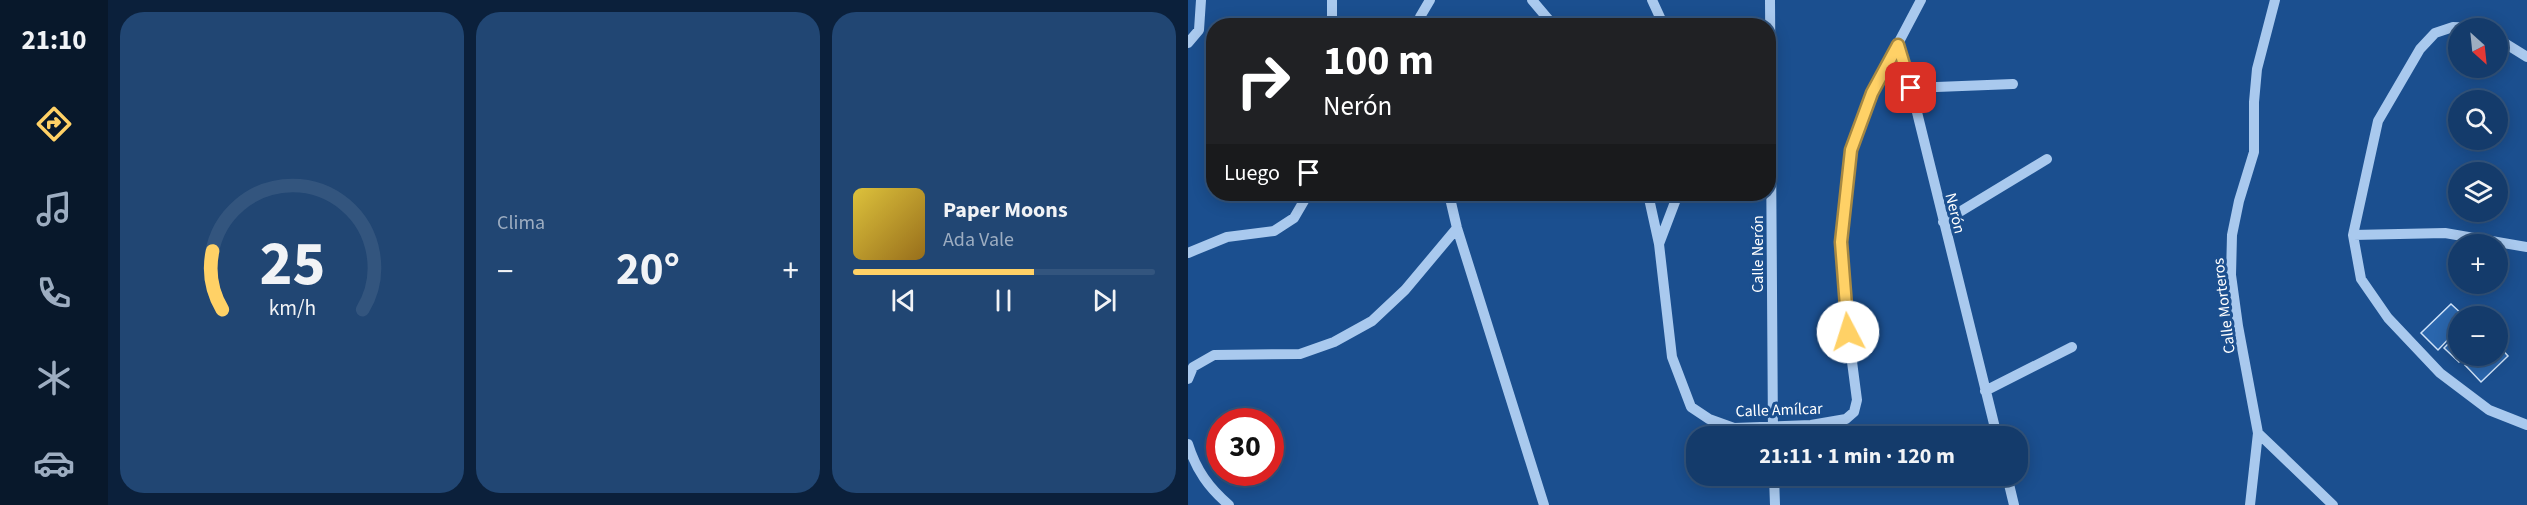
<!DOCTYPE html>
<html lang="es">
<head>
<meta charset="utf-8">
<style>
	:root { --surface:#143b6b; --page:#214673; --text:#f1f3f6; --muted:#9dadc1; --line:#33557e; --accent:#ffd166 }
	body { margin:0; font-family:"Source Sans 3",sans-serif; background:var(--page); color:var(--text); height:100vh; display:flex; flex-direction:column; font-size:22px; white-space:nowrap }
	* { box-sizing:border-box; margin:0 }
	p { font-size:20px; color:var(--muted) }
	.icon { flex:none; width:33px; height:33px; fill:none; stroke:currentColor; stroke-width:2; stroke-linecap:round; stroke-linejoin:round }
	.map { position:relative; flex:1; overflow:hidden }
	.side { display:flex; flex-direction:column; gap:12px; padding:12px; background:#0b203b; width:1080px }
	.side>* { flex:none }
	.hud { position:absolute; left:18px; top:18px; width:570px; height:183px; border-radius:24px; box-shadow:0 3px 15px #0003,0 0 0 2px var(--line); background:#202124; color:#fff; overflow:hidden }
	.needle { width:39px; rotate:153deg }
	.tools { position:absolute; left:1260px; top:18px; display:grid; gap:12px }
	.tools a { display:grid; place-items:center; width:60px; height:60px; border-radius:50%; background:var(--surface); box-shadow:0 3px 15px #0003,0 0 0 2px var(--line); font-size:30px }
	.speed { position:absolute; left:18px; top:408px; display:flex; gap:12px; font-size:30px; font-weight:700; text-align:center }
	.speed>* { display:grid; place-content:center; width:78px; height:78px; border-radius:50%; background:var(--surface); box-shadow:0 3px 15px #0003,0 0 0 2px var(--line); line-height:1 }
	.speed .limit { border:9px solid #d22; background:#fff; color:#111 }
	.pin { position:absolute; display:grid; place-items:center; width:51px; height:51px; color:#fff; margin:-26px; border-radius:12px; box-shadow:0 3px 9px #0006 }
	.me { position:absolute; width:66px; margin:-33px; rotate:355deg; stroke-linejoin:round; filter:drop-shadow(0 0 4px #0008) }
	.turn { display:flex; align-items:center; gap:21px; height:126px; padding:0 18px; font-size:27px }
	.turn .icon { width:78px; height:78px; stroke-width:2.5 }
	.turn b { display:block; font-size:42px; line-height:51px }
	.then { display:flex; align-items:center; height:57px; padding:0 18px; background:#0003; gap:12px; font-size:22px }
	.big { font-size:45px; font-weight:700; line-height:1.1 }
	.side .tile { flex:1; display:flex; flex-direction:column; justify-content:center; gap:9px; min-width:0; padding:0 21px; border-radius:24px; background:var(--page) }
	.side .dial { align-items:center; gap:0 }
	.dial svg { height:156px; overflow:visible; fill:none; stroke:var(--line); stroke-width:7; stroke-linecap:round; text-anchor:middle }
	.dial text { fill:var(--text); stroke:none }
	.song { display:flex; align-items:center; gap:18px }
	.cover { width:72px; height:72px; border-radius:9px; background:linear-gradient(135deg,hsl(50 70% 55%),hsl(40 70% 35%)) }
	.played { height:6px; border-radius:3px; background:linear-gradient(90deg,var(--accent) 60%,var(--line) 60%) }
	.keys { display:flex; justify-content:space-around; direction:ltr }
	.heat { display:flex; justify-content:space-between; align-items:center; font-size:33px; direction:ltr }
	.side .tiles { flex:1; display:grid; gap:12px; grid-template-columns:repeat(3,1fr) }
	.trip { position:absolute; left:498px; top:426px; width:342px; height:60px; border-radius:24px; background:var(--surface); box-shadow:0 3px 15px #0003,0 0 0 2px var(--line); font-weight:700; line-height:60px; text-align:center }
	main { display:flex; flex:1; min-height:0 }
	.dock { display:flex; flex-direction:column; width:108px; justify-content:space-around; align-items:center; background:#08182b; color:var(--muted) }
	.dock .icon { width:42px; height:42px }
	.dock .current { color:var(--accent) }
	.dock b { font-size:27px; color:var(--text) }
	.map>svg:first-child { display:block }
	.building { fill:#2a66ad; stroke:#cfe3fa; stroke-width:1.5 }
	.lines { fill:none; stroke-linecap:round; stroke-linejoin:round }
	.minor { stroke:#a9c9ee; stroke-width:10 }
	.route-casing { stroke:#a68842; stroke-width:15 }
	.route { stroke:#ffd166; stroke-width:10 }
	.labels { text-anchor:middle; stroke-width:6; stroke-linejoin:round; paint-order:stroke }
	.street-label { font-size:16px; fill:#fff; stroke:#1b4f8f }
</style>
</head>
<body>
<main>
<nav class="dock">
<b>21:10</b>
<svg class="icon current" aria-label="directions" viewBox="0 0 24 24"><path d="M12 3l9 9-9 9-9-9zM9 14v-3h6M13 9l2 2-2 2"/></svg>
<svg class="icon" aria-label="music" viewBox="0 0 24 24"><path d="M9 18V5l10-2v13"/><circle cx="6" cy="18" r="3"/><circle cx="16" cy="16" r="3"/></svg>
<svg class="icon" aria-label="phone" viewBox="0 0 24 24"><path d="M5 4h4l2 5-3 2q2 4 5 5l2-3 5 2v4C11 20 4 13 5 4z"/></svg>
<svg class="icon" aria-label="climate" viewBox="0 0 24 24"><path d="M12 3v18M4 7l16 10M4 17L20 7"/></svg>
<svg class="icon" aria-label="car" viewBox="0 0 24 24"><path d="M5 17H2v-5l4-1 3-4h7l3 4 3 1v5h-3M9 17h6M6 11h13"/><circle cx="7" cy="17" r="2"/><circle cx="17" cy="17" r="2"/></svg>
</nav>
<section class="side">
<div class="tiles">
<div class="tile dial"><svg viewBox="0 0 100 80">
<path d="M14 69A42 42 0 1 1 86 69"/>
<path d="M14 69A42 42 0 0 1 9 39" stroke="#ffd166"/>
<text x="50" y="56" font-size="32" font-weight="700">25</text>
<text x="50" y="72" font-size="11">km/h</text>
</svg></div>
<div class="tile"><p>Clima</p>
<div class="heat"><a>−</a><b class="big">20°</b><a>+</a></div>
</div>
<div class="tile">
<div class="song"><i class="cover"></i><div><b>Paper Moons</b><p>Ada Vale</p></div></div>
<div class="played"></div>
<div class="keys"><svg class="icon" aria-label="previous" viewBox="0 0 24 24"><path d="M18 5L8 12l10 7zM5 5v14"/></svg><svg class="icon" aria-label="pause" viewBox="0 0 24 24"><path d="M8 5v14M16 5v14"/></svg><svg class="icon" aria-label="next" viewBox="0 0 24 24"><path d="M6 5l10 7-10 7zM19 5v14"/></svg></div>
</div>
</div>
</section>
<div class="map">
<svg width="1339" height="505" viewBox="0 0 1339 505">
	<rect width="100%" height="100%" fill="#1b4f8f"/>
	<path class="building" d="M1263,304L1276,316H1270V329L1250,350L1233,333Z
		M1270,334V356H1278L1271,362L1256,348Z
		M1310,345L1320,356L1293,382L1277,365L1287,356H1310Z"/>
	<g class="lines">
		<path class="minor" d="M344,0L366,26
			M464,0L476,26
			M582,0L585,436
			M144,26V0
			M231,26L232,17L242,0
			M1288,28L1265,27L1247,33L1232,49L1190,121L1165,235L1173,279L1200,318L1252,373L1301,410L1339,425
			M1310,39L1339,57
			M0,43L11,30L13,0
			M710,45L723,88L809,436
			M723,88L825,84
			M261,194L269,228L356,505
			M460,194L471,244L484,357L503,407L521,419L546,428L623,425L658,419L666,412L669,400L660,331L653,242L663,151L684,93L733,0
			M755,222L859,159
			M1165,235L1257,233L1339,247
			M471,244L490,194
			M0,253L39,237L86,231L106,218L120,194
			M0,379L5,367L26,355L112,354L146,342L184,321L217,290L269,228
			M797,391L884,347
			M1070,433L1145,505
			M0,444C8,470 21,488 41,505
			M586,476L587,505
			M819,476L826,505
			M1062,505L1070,433L1050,326L1043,275L1044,235L1051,201L1066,152V102L1069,69L1087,0"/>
	</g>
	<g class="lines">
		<g class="route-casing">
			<path id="route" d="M660,332L653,242L663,150L684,93L710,45L723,88"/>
		</g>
		<use href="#route" class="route"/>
	</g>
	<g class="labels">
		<g class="street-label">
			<text transform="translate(768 213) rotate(76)" y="6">Nerón</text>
			<text transform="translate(569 254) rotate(-90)" y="6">Calle Nerón</text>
			<text transform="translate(1035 306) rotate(-97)" y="6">Calle Morteros</text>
			<text transform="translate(591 409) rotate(-2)" y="6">Calle Amílcar</text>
		</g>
	</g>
</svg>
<div class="tools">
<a><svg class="needle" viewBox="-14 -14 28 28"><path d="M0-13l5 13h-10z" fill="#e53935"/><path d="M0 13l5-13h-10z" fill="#9dadc1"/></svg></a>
<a><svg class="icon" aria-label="search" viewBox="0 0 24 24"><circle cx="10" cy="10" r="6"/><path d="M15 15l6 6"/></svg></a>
<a><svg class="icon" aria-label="layers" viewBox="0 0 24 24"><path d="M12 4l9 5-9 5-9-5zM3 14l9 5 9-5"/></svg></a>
<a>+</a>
<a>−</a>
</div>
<div class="speed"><div class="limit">30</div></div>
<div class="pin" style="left:723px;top:88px;background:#d93025"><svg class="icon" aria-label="arrive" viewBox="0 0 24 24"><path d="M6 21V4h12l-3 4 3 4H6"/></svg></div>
<svg class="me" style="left:660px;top:332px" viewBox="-20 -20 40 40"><circle r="19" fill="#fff"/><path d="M0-13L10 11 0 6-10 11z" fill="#ffd166"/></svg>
<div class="trip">21:11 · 1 min · 120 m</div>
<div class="hud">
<div class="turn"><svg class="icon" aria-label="right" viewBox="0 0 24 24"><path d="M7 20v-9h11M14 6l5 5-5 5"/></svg><div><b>100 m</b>Nerón</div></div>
<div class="then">Luego<svg class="icon" aria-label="arrive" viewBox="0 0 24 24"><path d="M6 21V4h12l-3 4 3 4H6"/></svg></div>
</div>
</div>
</main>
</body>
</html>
